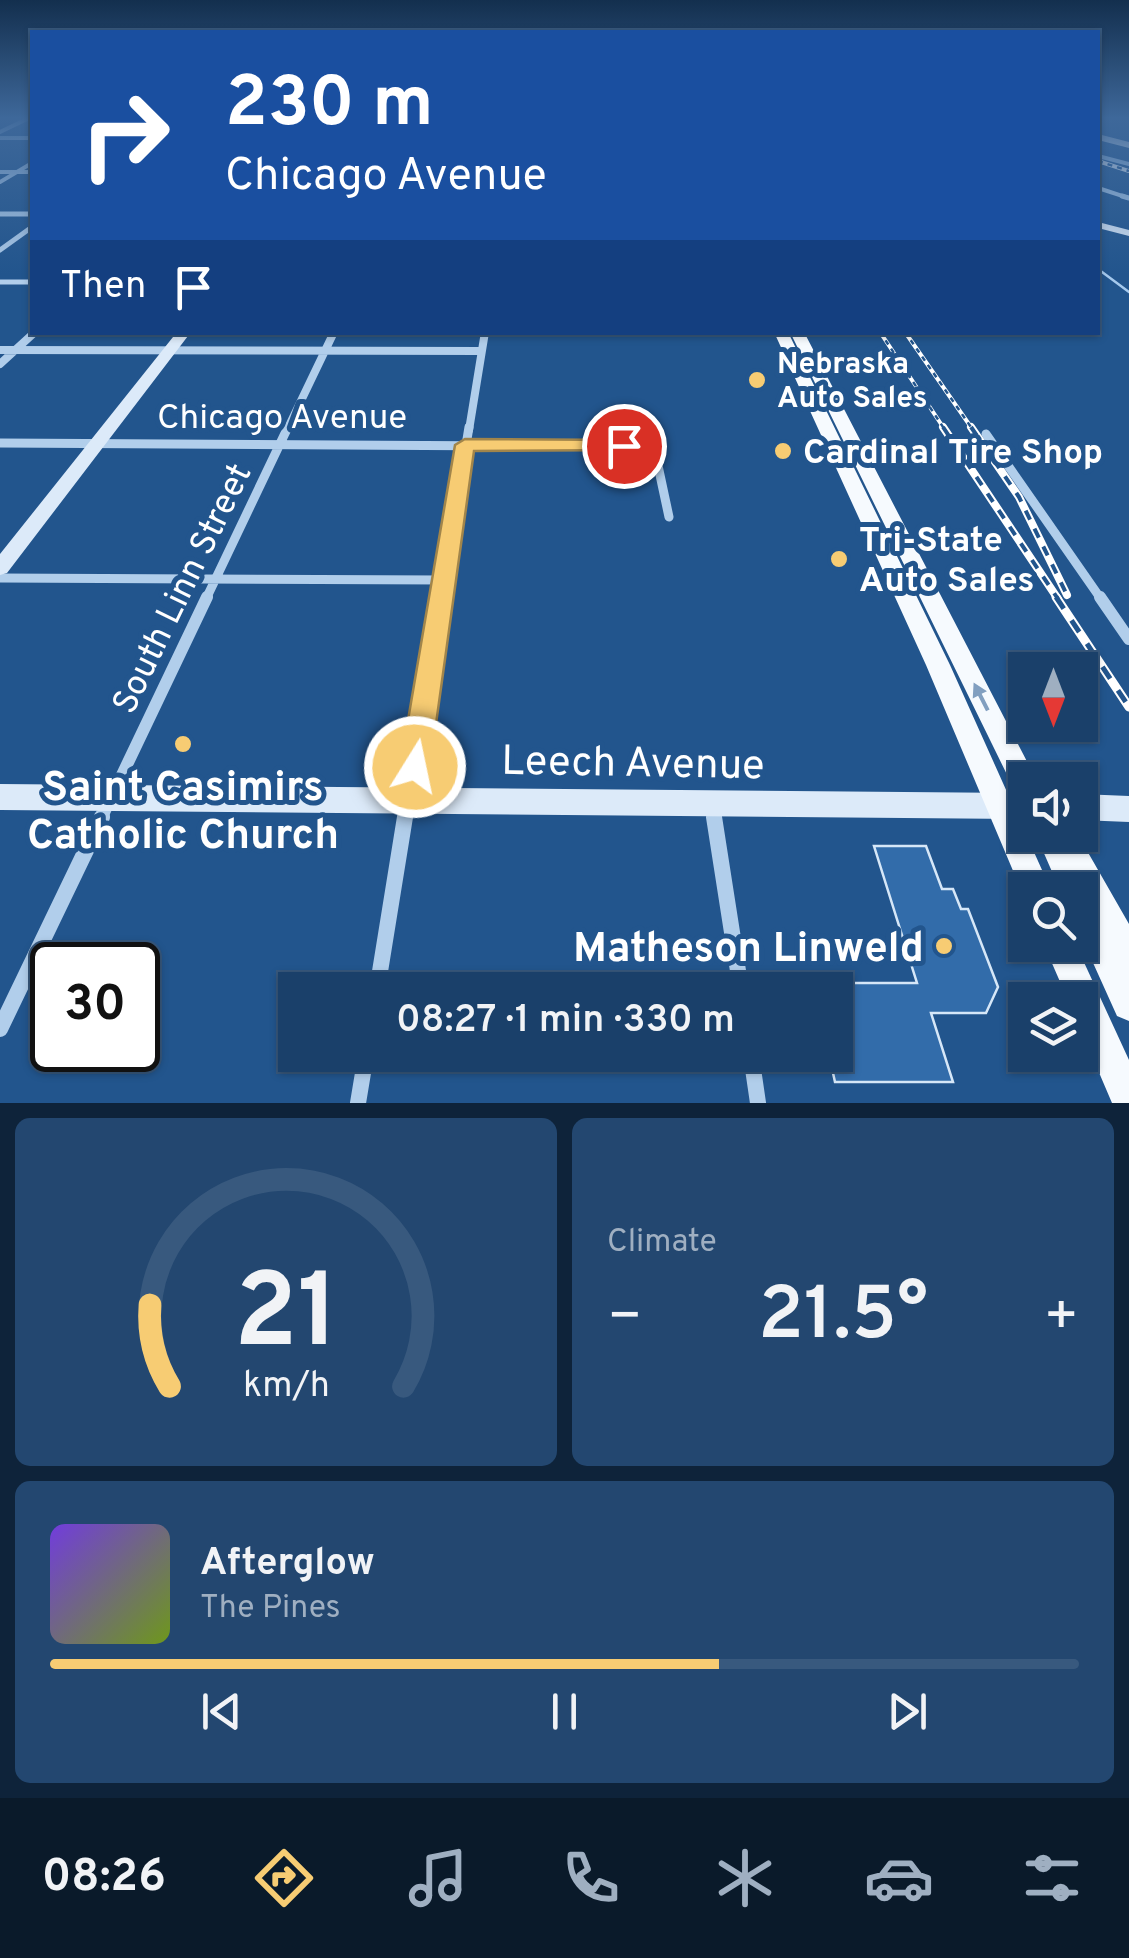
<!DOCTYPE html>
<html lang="en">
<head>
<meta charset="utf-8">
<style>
	:root { --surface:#1a406a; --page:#234770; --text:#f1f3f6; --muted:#9fafc1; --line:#38597e; --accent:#f7cc73 }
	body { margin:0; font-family:Overpass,sans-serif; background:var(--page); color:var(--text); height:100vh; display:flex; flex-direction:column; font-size:38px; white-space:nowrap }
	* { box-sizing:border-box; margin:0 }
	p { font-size:32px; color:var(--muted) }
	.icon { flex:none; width:55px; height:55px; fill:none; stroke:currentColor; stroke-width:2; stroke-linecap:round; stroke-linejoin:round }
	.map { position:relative; height:1103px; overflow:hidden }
	.side { display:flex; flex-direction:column; gap:15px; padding:15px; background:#0e233a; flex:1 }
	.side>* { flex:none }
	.banner { position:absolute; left:30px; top:30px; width:1070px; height:305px; border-radius:0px; box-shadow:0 2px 8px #0004,0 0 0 2px var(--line); background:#1a4fa0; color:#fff; overflow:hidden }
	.needle { width:65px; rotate:180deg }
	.controls { position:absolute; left:1008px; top:652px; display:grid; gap:20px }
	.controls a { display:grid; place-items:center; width:90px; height:90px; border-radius:0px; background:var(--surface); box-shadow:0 2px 8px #0004,0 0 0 2px var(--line); font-size:50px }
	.speed { position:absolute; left:30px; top:942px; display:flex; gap:20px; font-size:50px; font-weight:700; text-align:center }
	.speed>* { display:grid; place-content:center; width:130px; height:130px; border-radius:50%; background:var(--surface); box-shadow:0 2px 8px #0004,0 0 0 2px var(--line); line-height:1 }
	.speed .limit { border:5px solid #111; border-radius:15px; background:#fff; color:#111 }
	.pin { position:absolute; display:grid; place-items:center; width:85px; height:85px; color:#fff; margin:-42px; border:5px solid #fff; border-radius:50%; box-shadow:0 2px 10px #0007 }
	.me { position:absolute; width:110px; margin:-55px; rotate:10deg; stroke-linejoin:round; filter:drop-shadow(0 0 8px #0008) }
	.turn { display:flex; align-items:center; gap:35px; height:210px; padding:0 30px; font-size:45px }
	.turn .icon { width:130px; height:130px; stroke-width:2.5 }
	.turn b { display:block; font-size:70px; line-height:85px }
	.then { display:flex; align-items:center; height:95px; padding:0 30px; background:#0003; gap:20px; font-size:38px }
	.big { font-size:75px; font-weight:600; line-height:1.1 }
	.side .tile { flex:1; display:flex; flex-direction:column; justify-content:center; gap:15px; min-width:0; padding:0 35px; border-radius:15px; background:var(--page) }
	.side .dial { align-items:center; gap:0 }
	.dial svg { height:260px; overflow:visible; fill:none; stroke:var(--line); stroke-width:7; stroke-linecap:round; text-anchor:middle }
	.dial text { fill:var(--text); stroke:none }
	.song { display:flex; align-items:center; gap:30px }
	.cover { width:120px; height:120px; border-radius:15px; background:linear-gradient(135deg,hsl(260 70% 55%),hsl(80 70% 35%)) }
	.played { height:10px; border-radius:5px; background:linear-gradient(90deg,var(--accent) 65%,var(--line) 65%) }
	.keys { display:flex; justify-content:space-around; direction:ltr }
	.heat { display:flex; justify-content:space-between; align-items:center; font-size:55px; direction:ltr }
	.side .tiles { flex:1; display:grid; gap:15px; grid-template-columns:1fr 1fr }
	.tile:last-child { grid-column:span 2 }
	.trip { position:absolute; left:278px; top:972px; width:575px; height:100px; border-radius:0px; background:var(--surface); box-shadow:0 2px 8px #0004,0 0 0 2px var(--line); font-weight:600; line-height:100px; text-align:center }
	.menu { display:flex; height:160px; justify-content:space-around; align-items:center; background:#0a1a2a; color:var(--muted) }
	.menu .icon { width:70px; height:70px }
	.menu .current { color:var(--accent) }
	.menu b { font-size:45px; color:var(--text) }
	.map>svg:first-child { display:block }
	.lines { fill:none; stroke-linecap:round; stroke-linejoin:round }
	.stream { stroke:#a5c9ed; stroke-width:2.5 }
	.building { fill:#326caa; stroke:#d6e7f8; stroke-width:2.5 }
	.street-far5 { stroke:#b1ceeb; stroke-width:4 }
	.street-far4 { stroke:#b1ceeb; stroke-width:5 }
	.street-far3 { stroke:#b1ceeb; stroke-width:8 }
	.street-far2 { stroke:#b1ceeb; stroke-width:9 }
	.street-far1 { stroke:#b1ceeb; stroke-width:12 }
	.street { stroke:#b1ceeb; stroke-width:16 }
	.secondary { fill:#dceaf9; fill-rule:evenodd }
	.primary { fill:#f6fafe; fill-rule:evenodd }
	.highway { fill:#fff; fill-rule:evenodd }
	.rail-far2-casing { stroke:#fff; stroke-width:4 }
	.rail-far1-casing { stroke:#fff; stroke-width:8 }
	.rail-casing { stroke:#fff; stroke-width:9 }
	.rail-far2 { stroke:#22558d; stroke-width:2.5; stroke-dasharray:5; stroke-linecap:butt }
	.rail-far1 { stroke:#22558d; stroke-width:4; stroke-dasharray:10; stroke-linecap:butt }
	.rail { stroke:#22558d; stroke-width:5; stroke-dasharray:14; stroke-linecap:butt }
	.oneway { fill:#819fc0 }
	.route { fill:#f7cc73; stroke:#a1854b; stroke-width:2.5 }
	.poi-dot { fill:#f7cc73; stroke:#22558d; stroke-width:4 }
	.labels { text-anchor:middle; stroke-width:10; stroke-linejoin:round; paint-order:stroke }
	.far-poi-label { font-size:30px; font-weight:bold; fill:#fff; stroke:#22558d; text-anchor:start }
	.street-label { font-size:35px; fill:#fff; stroke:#22558d }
	.poi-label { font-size:35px; font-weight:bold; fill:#fff; stroke:#22558d; text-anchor:start }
	.near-street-label { font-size:42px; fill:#fff; stroke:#22558d }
	.near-poi-label { font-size:42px; font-weight:bold; fill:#fff; stroke:#22558d }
</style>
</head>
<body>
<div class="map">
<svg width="1129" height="1103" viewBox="0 0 1129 1103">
	<rect width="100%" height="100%" fill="#22558d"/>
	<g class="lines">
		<path class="stream" d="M1098,269L1129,292"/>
	</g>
	<path class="building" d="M874,846H926L942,889H953L961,909H968L998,987L986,1013H931L953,1082H835L829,1055H835V983H917Z"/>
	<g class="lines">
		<path class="street-far5" d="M0,132L27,119
			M0,138H32
			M1098,156L1129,164
			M0,172H32
			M0,182L32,163
			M1098,188L1129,198"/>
		<path class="street-far4" d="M1122,196L1129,198
			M0,214H32
			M0,250L32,227
			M0,282H32"/>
		<path class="street-far3" d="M0,350L481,351
			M0,364L35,332
			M287,430L334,332
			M469,430L485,332"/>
		<path class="street-far2" d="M986,434L1101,599
			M0,443L654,447L669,517
			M0,578L445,580
			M206,599L288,427
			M441,599L469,427"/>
		<path class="street-far1" d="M1100,597L1129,639
			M712,803L715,819
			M101,819L207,597
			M405,819L442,597"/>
		<path class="street" d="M714,817L741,990
			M377,990L405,817
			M0,1029L102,817
			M751,1055L758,1103
			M358,1103L366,1055"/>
		<path class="secondary" d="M1098,222L1129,230V236L1098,228Z
			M177,332H191L7,573L0,575V554Z
			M0,784L1025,793V819L0,810Z
			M1080,794L1129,796V822L1080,820Z"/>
		<path class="primary" d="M774,332H788L950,665L1051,890H1025V899L926,665Z
			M790,332H804L1034,775L1037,780H1025V797L1016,793Z
			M1036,835H1078L1129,924V1021L1117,1016L1080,934V890H1060Z
			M1044,945H1076L1129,1060V1103H1112L1080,1028V1000H1068Z"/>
		<path class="highway" d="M1098,134L1129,142V148L1098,140Z"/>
		<g class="rail-far2-casing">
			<path id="rail-far2" d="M1098,161L1129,171
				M880,332L945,430
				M905,332L973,430"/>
		</g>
		<g class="rail-far1-casing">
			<path id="rail-far1" d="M943,427L1058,599
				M971,427L1019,497L1067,595"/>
		</g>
		<g class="rail-casing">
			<path id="rail" d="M1056,597L1129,707"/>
		</g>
		<use href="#rail-far2" class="rail-far2"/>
		<use href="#rail-far1" class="rail-far1"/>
		<use href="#rail" class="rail"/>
	</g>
	<defs><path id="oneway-solid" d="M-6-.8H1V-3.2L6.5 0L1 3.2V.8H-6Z" transform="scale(2.5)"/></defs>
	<use class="oneway" href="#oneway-solid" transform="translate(981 697) rotate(-117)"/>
	<linearGradient id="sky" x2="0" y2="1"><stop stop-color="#132f4e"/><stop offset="0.43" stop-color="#3e689a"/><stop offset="1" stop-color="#3e689a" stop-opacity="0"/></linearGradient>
	<rect width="1129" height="274" fill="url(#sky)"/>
	<path class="route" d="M624,440L630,442V450L474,451L430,767L425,777L415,781L404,777L400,767L455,445L465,439Z"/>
	<g class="poi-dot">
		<circle cx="757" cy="380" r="10"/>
		<circle cx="783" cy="451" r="10"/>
		<circle cx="839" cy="559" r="10"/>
		<circle cx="183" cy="744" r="10"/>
		<circle cx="944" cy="946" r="10"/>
	</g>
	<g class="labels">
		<g class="far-poi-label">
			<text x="777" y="373">Nebraska<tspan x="777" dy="34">Auto Sales</tspan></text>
		</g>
		<g class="street-label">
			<text x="282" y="428">Chicago Avenue</text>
			<text transform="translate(181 588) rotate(-64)" y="12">South Linn Street</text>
		</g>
		<g class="poi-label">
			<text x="803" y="463">Cardinal Tire Shop</text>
			<text x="859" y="551">Tri-State<tspan x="859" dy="40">Auto Sales</tspan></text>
		</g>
		<g class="near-street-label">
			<text transform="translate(633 761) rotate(1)" y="15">Leech Avenue</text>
		</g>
		<g class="near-poi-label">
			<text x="183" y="800">Saint Casimirs<tspan x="183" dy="48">Catholic Church</tspan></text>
			<text x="924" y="961" text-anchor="end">Matheson Linweld</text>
		</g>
	</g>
</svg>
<div class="controls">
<a><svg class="needle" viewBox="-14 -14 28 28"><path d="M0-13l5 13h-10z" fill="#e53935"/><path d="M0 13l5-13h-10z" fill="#9fafc1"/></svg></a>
<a><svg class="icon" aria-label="sound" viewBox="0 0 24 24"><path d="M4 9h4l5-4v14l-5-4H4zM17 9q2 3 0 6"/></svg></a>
<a><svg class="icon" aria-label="search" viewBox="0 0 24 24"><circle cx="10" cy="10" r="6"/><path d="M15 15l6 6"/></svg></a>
<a><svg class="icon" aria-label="layers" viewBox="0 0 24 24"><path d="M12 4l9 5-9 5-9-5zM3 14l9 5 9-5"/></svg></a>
</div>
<div class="speed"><div class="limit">30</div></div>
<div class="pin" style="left:624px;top:446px;background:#d93025"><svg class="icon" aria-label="arrive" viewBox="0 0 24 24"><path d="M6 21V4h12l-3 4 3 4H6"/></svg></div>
<svg class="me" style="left:415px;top:767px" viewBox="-20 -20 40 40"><circle r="17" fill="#f7cc73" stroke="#fff" stroke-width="3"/><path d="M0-11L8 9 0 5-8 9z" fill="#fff"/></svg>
<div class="trip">08:27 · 1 min · 330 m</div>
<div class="banner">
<div class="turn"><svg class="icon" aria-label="right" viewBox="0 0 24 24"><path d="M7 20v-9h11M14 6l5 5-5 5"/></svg><div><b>230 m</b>Chicago Avenue</div></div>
<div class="then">Then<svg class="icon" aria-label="arrive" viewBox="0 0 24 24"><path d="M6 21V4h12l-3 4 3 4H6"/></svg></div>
</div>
</div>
<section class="side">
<div class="tiles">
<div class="tile dial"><svg viewBox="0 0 100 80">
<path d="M14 69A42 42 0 1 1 86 69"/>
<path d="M14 69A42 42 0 0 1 8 44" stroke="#f7cc73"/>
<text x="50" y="56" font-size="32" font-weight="700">21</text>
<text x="50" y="72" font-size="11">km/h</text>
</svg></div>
<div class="tile"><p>Climate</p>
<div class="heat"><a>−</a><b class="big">21.5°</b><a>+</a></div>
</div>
<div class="tile">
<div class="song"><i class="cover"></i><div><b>Afterglow</b><p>The Pines</p></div></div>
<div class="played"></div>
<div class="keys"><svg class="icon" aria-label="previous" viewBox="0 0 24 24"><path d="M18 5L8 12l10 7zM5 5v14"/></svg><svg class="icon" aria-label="pause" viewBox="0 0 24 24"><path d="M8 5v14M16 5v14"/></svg><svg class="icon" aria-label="next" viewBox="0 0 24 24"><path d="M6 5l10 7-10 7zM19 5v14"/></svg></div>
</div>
</div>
</section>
<nav class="menu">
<b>08:26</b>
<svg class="icon current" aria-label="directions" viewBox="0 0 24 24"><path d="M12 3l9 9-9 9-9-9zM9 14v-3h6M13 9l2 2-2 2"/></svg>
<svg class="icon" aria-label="music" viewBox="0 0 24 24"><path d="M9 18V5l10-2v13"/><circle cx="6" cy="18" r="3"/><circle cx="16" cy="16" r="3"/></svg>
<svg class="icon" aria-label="phone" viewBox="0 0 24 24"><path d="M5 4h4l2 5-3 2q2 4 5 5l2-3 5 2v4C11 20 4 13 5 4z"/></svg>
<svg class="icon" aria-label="climate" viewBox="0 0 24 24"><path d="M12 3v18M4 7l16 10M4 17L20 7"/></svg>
<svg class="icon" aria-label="car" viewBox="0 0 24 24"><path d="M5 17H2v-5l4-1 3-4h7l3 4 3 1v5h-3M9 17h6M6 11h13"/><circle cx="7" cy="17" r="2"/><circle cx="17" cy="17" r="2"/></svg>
<svg class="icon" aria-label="filters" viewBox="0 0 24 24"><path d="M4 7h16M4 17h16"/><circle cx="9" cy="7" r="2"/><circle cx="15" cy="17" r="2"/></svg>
</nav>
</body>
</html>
